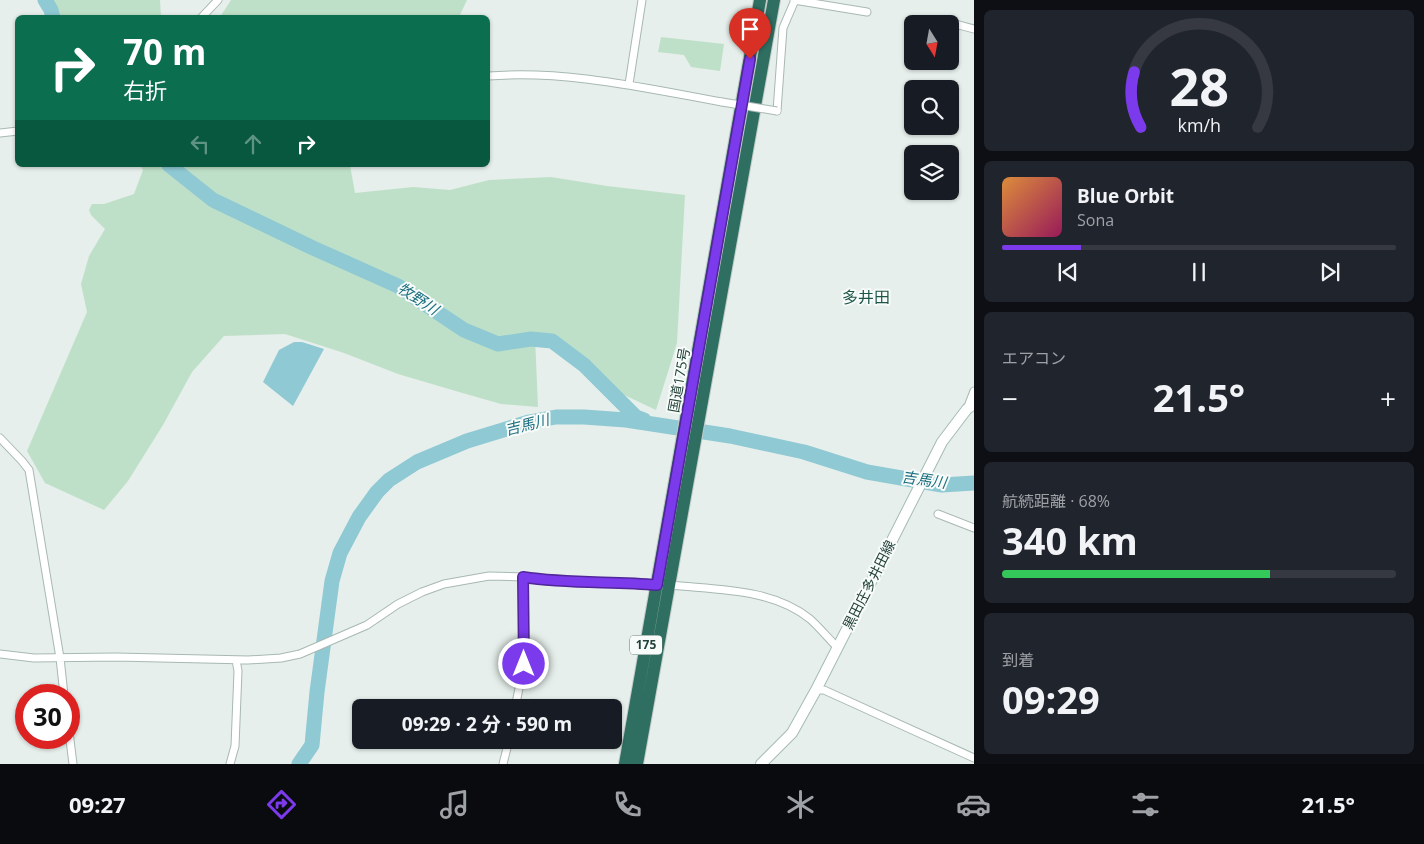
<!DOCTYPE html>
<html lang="ja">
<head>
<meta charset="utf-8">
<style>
	:root { --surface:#171b24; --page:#20242c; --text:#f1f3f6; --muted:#9ea1a6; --line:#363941; --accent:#7c3aed }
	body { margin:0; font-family:"Open Sans","Noto Sans JP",sans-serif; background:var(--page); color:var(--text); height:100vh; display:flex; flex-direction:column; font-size:19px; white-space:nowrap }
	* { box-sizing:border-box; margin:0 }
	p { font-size:16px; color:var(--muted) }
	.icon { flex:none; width:28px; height:28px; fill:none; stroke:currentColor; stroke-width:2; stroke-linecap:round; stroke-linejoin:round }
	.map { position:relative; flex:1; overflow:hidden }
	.sheet { display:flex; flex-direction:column; gap:10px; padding:10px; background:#0d0f14; width:450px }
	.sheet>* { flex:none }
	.guide { position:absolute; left:15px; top:15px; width:475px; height:152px; border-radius:8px; box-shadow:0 1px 4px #0004; background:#0b6e4f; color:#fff; overflow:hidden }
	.needle { width:32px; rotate:169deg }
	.buttons { position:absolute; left:904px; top:15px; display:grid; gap:10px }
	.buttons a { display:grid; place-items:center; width:55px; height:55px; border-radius:8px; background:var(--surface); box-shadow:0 1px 4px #0004; font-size:25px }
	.speed { position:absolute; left:15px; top:684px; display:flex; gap:10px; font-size:25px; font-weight:700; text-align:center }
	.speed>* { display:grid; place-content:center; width:65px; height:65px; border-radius:50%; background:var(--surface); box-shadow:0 1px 4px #0004; line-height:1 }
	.speed .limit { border:8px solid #d22; background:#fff; color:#111 }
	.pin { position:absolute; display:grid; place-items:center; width:42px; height:42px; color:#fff; margin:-51px -21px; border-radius:50% 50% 50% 0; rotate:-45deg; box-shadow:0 0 5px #0007 }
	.pin .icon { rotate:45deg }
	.me { position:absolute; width:55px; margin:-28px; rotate:0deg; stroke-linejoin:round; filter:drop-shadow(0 0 4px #0008) }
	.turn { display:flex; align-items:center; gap:18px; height:105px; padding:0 25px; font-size:22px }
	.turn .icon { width:65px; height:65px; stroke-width:2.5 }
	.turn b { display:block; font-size:35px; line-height:42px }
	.lanes { display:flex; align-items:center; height:48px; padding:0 25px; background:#0003; justify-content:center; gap:25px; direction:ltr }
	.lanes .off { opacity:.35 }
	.big { font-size:38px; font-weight:700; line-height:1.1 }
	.sheet .tile { flex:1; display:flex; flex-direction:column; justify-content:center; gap:8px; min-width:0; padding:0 18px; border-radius:8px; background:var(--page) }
	.sheet .dial { align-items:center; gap:0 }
	.dial svg { height:130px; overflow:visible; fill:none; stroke:var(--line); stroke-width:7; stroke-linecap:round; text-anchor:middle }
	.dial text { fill:var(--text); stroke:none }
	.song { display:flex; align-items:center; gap:15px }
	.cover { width:60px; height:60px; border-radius:8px; background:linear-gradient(135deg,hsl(30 70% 55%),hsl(330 70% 35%)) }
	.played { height:5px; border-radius:2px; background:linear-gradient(90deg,var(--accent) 20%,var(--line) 20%) }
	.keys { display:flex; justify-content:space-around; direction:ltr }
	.heat { display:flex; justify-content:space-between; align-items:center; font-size:28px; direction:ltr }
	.charge { height:8px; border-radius:4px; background:linear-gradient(90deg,#34c759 68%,var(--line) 0) }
	.trip { position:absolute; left:352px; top:699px; width:270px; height:50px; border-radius:8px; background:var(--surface); box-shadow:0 1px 4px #0004; font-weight:700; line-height:50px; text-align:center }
	.tabs { display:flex; height:80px; justify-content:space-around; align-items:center; background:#090b0e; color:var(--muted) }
	.tabs .icon { width:35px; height:35px }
	.tabs .current { color:var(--accent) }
	.tabs b { font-size:22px; color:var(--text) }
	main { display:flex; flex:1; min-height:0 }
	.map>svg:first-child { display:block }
	.green { fill:#bfe0c8 }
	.water { fill:#8ec9d4 }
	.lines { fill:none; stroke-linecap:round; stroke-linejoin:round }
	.river { stroke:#8ec9d4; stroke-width:15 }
	.street-casing { stroke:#a8b8b2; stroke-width:9 }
	.secondary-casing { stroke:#a4bbb3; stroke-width:12 }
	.highway-casing { stroke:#c2cac8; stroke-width:14 }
	.street { stroke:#fff; stroke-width:7 }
	.secondary { stroke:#fff; stroke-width:10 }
	.highway { stroke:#2f6f62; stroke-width:12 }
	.street-bridge-casing { stroke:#a8b8b2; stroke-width:9; stroke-linecap:butt }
	.street-bridge { stroke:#fff; stroke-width:7 }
	.route-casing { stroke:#51269a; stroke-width:12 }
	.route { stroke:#7c3aed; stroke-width:9 }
	.labels { text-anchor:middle; stroke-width:4; stroke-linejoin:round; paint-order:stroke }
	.shield { fill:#f7fbf9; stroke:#637a73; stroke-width:1 }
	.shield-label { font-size:12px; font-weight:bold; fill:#24423a }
	.street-label { font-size:14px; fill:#24423a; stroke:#f7fbf9 }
	.water-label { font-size:15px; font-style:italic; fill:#1c6f80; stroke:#f7fbf9 }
	.quarter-label { font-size:16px; fill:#1f5548; stroke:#f7fbf9 }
</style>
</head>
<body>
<main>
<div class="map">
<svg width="974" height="764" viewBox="0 0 974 764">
	<rect width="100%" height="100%" fill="#e6efeb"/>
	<path class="green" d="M39,0H160L161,17H164H47Z
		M231,0H467L459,17H220Z
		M661,37L724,44L720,71L691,67L684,55L658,52Z
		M140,165H350L355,193L413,187L450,190L489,180L551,177L607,186L685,195L677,343L656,410L603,385L570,354L535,337L538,407L501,404L459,392L398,374L344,353L285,334L224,336L192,372L163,425L128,481L104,510L45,483L27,451L87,312L81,284L89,256L105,229L91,215L89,210L92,204H104L134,194L143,170Z"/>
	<path class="water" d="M294,342H302L324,349L293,406L263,382L279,350Z"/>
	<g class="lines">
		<path class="river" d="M45,0L51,10L53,18
			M169,165L213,200L313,248L398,286L464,330L498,344L531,339L552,341L584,365L636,417L644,420
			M299,764L312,745L317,692L332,581L340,553L359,517L377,492L389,480L417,462L467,441L529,422L556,417H584L626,420L730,436L804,452L867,472L907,479L942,485L974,483"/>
		<g class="street-casing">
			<path id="street" d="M794,0L867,12
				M201,18L218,0
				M950,33L955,24L974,29
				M488,76C567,70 644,88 722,102
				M629,84L642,0
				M777,111L783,28L795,0
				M0,133L18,131
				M967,409L974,391
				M0,438L22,461L29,470L60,658L64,695
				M938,514L974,528
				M670,585C717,590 771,588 810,619C820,628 828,638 837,647
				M0,654L34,658L116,657L248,660L281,658L300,654L367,625L398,604L422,592L444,584L489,576L523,577L546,581L627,583L657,585
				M816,690H824L974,758
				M515,708L524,664L523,577
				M69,732L73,764
				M230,764L235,746L238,671L236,660
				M503,764L509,740"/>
		</g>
		<g class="secondary-casing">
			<path id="secondary" d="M761,764L792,733L816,690L942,442L967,409L974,404"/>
		</g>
		<g class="highway-casing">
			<path id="highway" d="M625,764L760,0
				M637,764L774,0"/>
		</g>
		<use href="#street" class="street"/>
		<use href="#secondary" class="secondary"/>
		<use href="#highway" class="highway"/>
		<g class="street-bridge-casing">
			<path id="street-bridge" d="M722,102L777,111"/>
		</g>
		<use href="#street-bridge" class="street-bridge"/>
	</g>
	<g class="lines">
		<g class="route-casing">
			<path id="route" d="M524,664L523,577C568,584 613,581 657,585L750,59"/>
		</g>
		<use href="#route" class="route"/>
	</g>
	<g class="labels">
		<rect class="shield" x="630" y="635.5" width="32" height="19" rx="4"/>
		<g class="shield-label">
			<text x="646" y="649">175</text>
		</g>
		<g class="street-label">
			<text transform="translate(679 380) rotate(-80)" y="5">国道175号</text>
			<text transform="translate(869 585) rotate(-63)" y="5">黒田庄多井田線</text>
		</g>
		<g class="water-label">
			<text transform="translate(418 299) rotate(33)" y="5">牧野川</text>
			<text transform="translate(527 425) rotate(-14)" y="5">吉馬川</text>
			<text transform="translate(924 480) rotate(8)" y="5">吉馬川</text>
		</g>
		<g class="quarter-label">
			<text x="866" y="303">多井田</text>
		</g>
	</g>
</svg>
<div class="buttons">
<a><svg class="needle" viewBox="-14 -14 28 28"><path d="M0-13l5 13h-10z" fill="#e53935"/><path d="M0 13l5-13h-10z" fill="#9ea1a6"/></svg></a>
<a><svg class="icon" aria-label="search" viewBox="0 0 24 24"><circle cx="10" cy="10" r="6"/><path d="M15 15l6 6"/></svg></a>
<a><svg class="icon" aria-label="layers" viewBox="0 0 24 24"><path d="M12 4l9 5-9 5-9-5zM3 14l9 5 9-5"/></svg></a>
</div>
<div class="speed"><div class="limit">30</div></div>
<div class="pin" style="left:750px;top:59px;background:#d93025"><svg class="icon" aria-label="arrive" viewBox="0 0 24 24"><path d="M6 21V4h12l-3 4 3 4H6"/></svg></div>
<svg class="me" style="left:524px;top:664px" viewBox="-20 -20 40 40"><circle r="17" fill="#7c3aed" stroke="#fff" stroke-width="3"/><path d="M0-11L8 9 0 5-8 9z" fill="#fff"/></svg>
<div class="trip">09:29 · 2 分 · 590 m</div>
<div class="guide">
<div class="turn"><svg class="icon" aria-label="right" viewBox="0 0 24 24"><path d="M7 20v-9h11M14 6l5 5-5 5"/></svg><div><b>70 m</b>右折</div></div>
<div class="lanes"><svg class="icon off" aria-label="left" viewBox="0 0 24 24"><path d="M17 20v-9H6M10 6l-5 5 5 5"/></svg><svg class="icon off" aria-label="ahead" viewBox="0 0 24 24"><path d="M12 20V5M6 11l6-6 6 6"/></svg><svg class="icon" aria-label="right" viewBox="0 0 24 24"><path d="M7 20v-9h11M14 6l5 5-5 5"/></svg></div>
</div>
</div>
<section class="sheet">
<div class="tile dial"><svg viewBox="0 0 100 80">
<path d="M14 69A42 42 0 1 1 86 69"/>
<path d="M14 69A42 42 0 0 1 10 35" stroke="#7c3aed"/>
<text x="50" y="56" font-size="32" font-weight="700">28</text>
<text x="50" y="72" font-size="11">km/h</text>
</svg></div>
<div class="tile">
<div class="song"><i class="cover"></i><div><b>Blue Orbit</b><p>Sona</p></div></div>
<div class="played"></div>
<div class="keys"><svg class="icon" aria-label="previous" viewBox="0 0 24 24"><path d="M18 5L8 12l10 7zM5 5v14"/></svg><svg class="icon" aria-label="pause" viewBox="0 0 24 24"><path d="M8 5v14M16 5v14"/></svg><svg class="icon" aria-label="next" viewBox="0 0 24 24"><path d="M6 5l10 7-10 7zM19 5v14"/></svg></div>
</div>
<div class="tile"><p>エアコン</p>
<div class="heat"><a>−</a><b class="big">21.5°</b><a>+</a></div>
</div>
<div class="tile"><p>航続距離 · 68%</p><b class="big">340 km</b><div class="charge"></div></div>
<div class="tile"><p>到着</p><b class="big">09:29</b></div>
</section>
</main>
<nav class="tabs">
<b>09:27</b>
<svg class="icon current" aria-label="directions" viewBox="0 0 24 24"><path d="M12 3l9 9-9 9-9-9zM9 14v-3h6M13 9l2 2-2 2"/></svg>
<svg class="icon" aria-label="music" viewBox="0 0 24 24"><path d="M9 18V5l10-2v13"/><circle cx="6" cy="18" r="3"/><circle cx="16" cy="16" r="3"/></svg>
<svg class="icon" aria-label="phone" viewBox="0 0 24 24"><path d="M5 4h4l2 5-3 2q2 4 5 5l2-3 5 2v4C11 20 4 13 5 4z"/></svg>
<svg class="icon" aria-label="climate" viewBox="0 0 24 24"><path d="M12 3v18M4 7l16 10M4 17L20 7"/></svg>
<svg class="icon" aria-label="car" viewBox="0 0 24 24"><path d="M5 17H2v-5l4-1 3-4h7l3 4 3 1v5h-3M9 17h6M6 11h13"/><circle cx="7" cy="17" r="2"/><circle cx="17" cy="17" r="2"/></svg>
<svg class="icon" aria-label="filters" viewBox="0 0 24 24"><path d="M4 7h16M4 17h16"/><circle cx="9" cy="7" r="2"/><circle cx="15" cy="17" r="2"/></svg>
<b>21.5°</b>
</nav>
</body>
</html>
